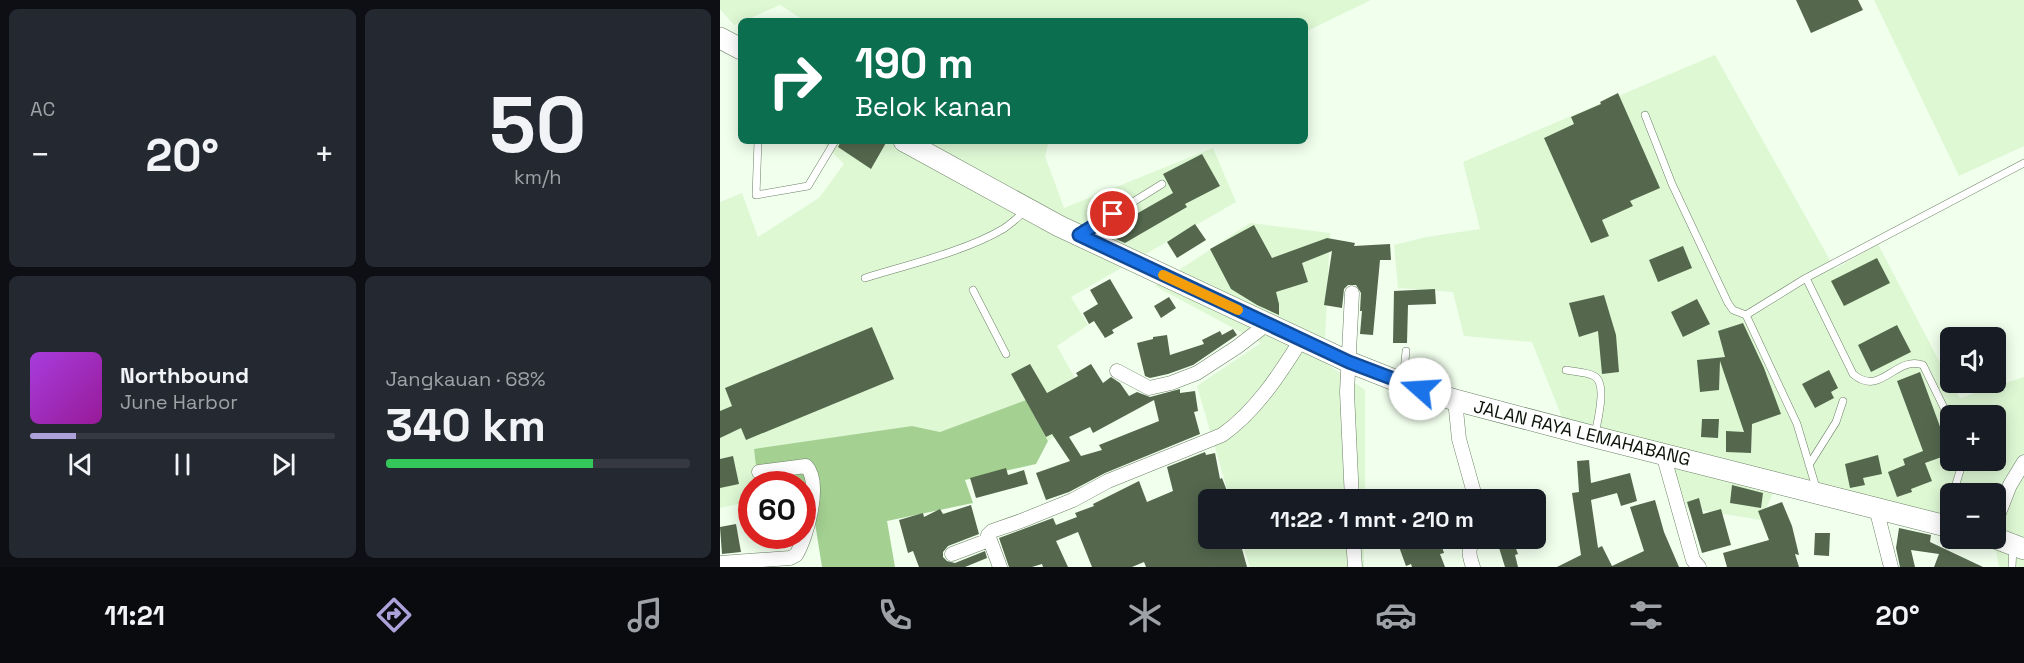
<!DOCTYPE html>
<html lang="id">
<head>
<meta charset="utf-8">
<style>
	:root { --surface:#171b24; --page:#242831; --text:#f1f3f6; --muted:#9ea1a6; --line:#363941; --accent:#aca1d9 }
	body { margin:0; font-family:"Space Grotesk",sans-serif; background:var(--page); color:var(--text); height:100vh; display:flex; flex-direction:column; font-size:22px; white-space:nowrap }
	* { box-sizing:border-box; margin:0 }
	p { font-size:20px; color:var(--muted) }
	.icon { flex:none; width:33px; height:33px; fill:none; stroke:currentColor; stroke-width:2; stroke-linecap:round; stroke-linejoin:round }
	.map { position:relative; flex:1; overflow:hidden }
	.panel { display:flex; flex-direction:column; gap:9px; padding:9px; background:#0d0f14; width:720px }
	.panel>* { flex:none }
	.top-card { position:absolute; left:18px; top:18px; width:570px; height:126px; border-radius:9px; box-shadow:0 3px 15px #0003; background:#0b6e4f; color:#fff; overflow:hidden }
	.buttons { position:absolute; left:1220px; top:327px; display:grid; gap:12px }
	.buttons a { display:grid; place-items:center; width:66px; height:66px; border-radius:9px; background:var(--surface); box-shadow:0 3px 15px #0003; font-size:30px }
	.speed { position:absolute; left:18px; top:471px; display:flex; gap:12px; font-size:30px; font-weight:700; text-align:center }
	.speed>* { display:grid; place-content:center; width:78px; height:78px; border-radius:50%; background:var(--surface); box-shadow:0 3px 15px #0003; line-height:1 }
	.speed .limit { border:9px solid #d22; background:#fff; color:#111 }
	.pin { position:absolute; display:grid; place-items:center; width:51px; height:51px; color:#fff; margin:-26px; border:3px solid #fff; border-radius:50%; box-shadow:0 2px 6px #0007 }
	.me { position:absolute; width:66px; margin:-33px; rotate:289deg; stroke-linejoin:round; filter:drop-shadow(0 0 4px #0008) }
	.turn { display:flex; align-items:center; gap:21px; height:126px; padding:0 18px; font-size:27px }
	.turn .icon { width:78px; height:78px; stroke-width:2.5 }
	.turn b { display:block; font-size:42px; line-height:51px }
	.big { font-size:45px; font-weight:700; line-height:1.1 }
	.panel .tile { flex:1; display:flex; flex-direction:column; justify-content:center; gap:9px; min-width:0; padding:0 21px; border-radius:9px; background:var(--page) }
	.panel .dial { align-items:center; gap:0 }
	.dial b { font-size:78px; line-height:1 }
	.song { display:flex; align-items:center; gap:18px }
	.cover { width:72px; height:72px; border-radius:9px; background:linear-gradient(135deg,hsl(280 70% 55%),hsl(300 70% 35%)) }
	.played { height:6px; border-radius:3px; background:linear-gradient(90deg,var(--accent) 15%,var(--line) 15%) }
	.keys { display:flex; justify-content:space-around; direction:ltr }
	.heat { display:flex; justify-content:space-between; align-items:center; font-size:33px; direction:ltr }
	.charge { height:9px; border-radius:4px; background:linear-gradient(90deg,#34c759 68%,var(--line) 0) }
	.panel .tiles { flex:1; display:grid; gap:9px; grid-template-columns:repeat(2,1fr) }
	.trip { position:absolute; left:478px; top:489px; width:348px; height:60px; border-radius:9px; background:var(--surface); box-shadow:0 3px 15px #0003; font-weight:700; line-height:60px; text-align:center }
	.dock { display:flex; height:96px; justify-content:space-around; align-items:center; background:#090b0e; color:var(--muted) }
	.dock .icon { width:42px; height:42px }
	.dock .selected { color:var(--accent) }
	.dock b { font-size:27px; color:var(--text) }
	main { display:flex; flex:1; min-height:0 }
	.map>svg:first-child { display:block }
	.built { fill:#def8d4; fill-rule:evenodd }
	.forest { fill:#a4d092 }
	.building { fill:#55684e; fill-rule:evenodd }
	.lines { fill:none; stroke-linecap:round; stroke-linejoin:round }
	.service-casing { stroke:#6d8066; stroke-width:8 }
	.minor-casing { stroke:#6d8066; stroke-width:15 }
	.primary-casing { stroke:#6d8066; stroke-width:22 }
	.service { stroke:#fff; stroke-width:7 }
	.minor { stroke:#fff; stroke-width:14 }
	.primary { stroke:#fff; stroke-width:21 }
	.route-casing { stroke:#114b97; stroke-width:15 }
	.route { stroke:#1a73e8; stroke-width:10 }
	.slow { stroke:#f59e0b; stroke-width:10 }
	.labels { text-anchor:middle; stroke-width:5; stroke-linejoin:round; paint-order:stroke }
	.street-label { font-size:18px; fill:#0d140a; stroke:#fff }
</style>
</head>
<body>
<main>
<section class="panel">
<div class="tiles">
<div class="tile"><p>AC</p>
<div class="heat"><a>−</a><b class="big">20°</b><a>+</a></div>
</div>
<div class="tile dial"><b>50</b><p>km/h</p></div>
<div class="tile">
<div class="song"><i class="cover"></i><div><b>Northbound</b><p>June Harbor</p></div></div>
<div class="played"></div>
<div class="keys"><svg class="icon" aria-label="previous" viewBox="0 0 24 24"><path d="M18 5L8 12l10 7zM5 5v14"/></svg><svg class="icon" aria-label="pause" viewBox="0 0 24 24"><path d="M8 5v14M16 5v14"/></svg><svg class="icon" aria-label="next" viewBox="0 0 24 24"><path d="M6 5l10 7-10 7zM19 5v14"/></svg></div>
</div>
<div class="tile"><p>Jangkauan · 68%</p><b class="big">340 km</b><div class="charge"></div></div>
</div>
</section>
<div class="map">
<svg width="1304" height="567" viewBox="0 0 1304 567">
	<rect width="100%" height="100%" fill="#f1ffed"/>
	<path class="built" d="M0,0H651L585,32V21H85L60,5L14,25L0,9Z
		M1154,0H1304V146L1239,176Z
		M995,55L1115,269L1158,244L1230,382L1240,398L1304,377V567H1279L1276,551L1054,491L1041,520L967,508L953,467L849,435L812,342L744,336L733,292L678,288L674,245L706,237L760,229L743,162ZM1230,416H1275V460H1230ZM1230,494H1275V538H1230Z
		M106,141H329L325,156L344,208L493,148L516,202L351,297L368,325L337,346L375,414L328,441L306,400L220,432L192,426L34,450L38,484H32L31,501L0,508V202L22,193L38,237L99,198L124,164L105,145Z
		M530,223L610,233L604,362L645,390V499H510L477,386L541,343L435,286Z
		M521,539H644V567H530Z"/>
	<path class="forest" d="M306,400L328,441L316,464L245,480L253,503L167,521L175,567H102L95,523L83,525L82,484H38L34,449L192,426L220,432Z"/>
	<path class="building" d="M1076,0H1138L1143,10L1091,33Z
		M898,93L940,188L910,201L913,206L882,220L889,236L871,243L824,138L854,124L851,117L881,104L880,102Z
		M121,141H167L151,169L118,147Z
		M482,154L500,186L465,204L467,207L405,243L396,239L390,229L453,193L443,174Z
		M475,224L486,240L457,258L447,242Z
		M534,225L552,258L607,238L635,243L634,246L670,244L671,260H660L653,335L640,334L642,311H640L641,293L636,285H628L624,289L622,308L604,305L612,251L582,263L588,282L556,292L559,304V315L537,305L511,289L490,249Z
		M963,246L972,268L938,282L929,260Z
		M1157,258L1170,283L1124,306L1111,281Z
		M390,279L413,318L392,330L394,333L385,338L374,321L369,324L363,313L378,304L370,290Z
		M715,289L716,304L688,305L687,343H673L674,291Z
		M884,295L896,335L899,372L882,374L878,331L859,337L849,303Z
		M449,297L456,308L441,318L434,306Z
		M977,299L990,324L963,337L951,312Z
		M1023,323L1044,368L1061,414L1032,424L1031,453L1006,452V431L1024,432L1000,361L999,390L980,392L977,360L1005,357L998,331Z
		M1177,325L1191,352L1151,372L1138,345Z
		M152,327L174,379L26,440L21,428L0,438V411L12,406L5,388Z
		M513,329L517,335L473,365L448,374L430,378L425,376L417,343L433,339V337L447,335L450,355L484,344L482,340L500,331L502,335Z
		M310,364L327,393L358,376L356,373L371,364L383,383L391,377L400,383L409,396L417,392L430,397L460,389V393L475,391L478,411L474,412L480,434L385,473L349,492L326,500L316,473L350,461L332,434L326,437L291,374ZM434,400L439,421L379,445L382,450L361,456L349,437L370,427L373,433Z
		M1109,370L1118,388L1111,392L1114,398L1095,408L1082,384Z
		M1200,372L1230,454L1205,463L1212,481L1191,489L1192,492L1177,497L1168,472L1185,465L1183,459L1203,451L1177,381Z
		M982,419H999L998,438L981,437Z
		M485,452L486,455L495,453L500,479L502,478L507,491L503,493L505,500H489V538H519L527,567H426L424,562L412,567H372L358,532L336,541L348,567H323L322,564L312,567H289L279,538L333,518L336,525L357,517L355,513L374,506L373,504L419,481L427,502L453,491L447,467Z
		M1158,455L1162,474L1143,478L1145,485L1130,488L1125,464Z
		M13,456L19,484L0,488V459Z
		M869,460L871,483L910,473L917,501L901,506L897,493L871,500L878,548L882,546L892,566L924,551L910,507L935,500L944,532L959,567H837L861,555L852,493L859,492L857,461Z
		M286,468L288,475L304,470L308,484L256,498L250,478Z
		M1012,485L1043,493L1041,508L1010,503Z
		M979,498L983,514L1001,509L1011,545L982,553L967,502Z
		M1062,502L1072,526L1079,555L1075,554L1079,567H1007L1003,553L1049,540L1038,511Z
		M251,505L259,534L228,546L223,552V557L227,561L235,563L265,551L267,558L245,567H199L193,551L188,553L179,520L203,513L204,517L220,509L223,514Z
		M16,524L21,552L2,554L0,527Z
		M1179,528L1211,535L1210,542L1263,567H1214L1219,554L1191,550L1195,567H1180L1176,548Z
		M1095,533H1110L1109,556L1094,555Z
		M694,538H719L724,553L720,554L725,567H692L691,564L686,566L678,544Z
		M776,538H792L798,554L795,555L798,567H785Z"/>
	<g class="lines">
		<g class="service-casing">
			<path id="service" d="M925,115L952,184L1008,303L1013,310L1026,315L1077,424L1097,491
				M38,141L36,195L88,186L115,141
				M363,233L442,184
				M145,278C187,265 246,251 283,229C291,224 298,217 305,211
				M1086,278L1133,374C1161,398 1175,355 1203,365L1226,412L1230,426
				M253,290L286,354
				M1026,315L1086,278L1304,163
				M846,370C855,372 866,372 874,376C888,383 877,422 875,435
				M683,381L686,351
				M1089,465L1116,422L1123,401
				M1233,494L1242,464L1241,460
				M1224,522L1230,502
				M1292,567L1293,547"/>
		</g>
		<g class="minor-casing">
			<path id="minor" d="M632,293L627,392L632,500
				M397,371L429,388L451,383L477,373L517,347L547,324
				M735,400L739,439L756,500
				M943,454L973,560L979,567
				M1156,508L1171,567
				M1275,523L1290,485L1304,462
				M633,538L635,567
				M232,554L269,540
				M0,563L70,558L76,555C87,537 102,482 86,466L39,472
				M280,567L268,535L272,531L301,521L353,500L388,481L502,435C535,412 560,374 581,340
				M753,567C749,555 747,549 755,538"/>
		</g>
		<g class="primary-casing">
			<path id="primary" d="M0,38L21,49
				M184,141L339,226L629,362L682,383L735,400L875,437L1230,527
				M1275,538L1304,549"/>
		</g>
		<use href="#service" class="service"/>
		<use href="#minor" class="minor"/>
		<use href="#primary" class="primary"/>
	</g>
	<g class="lines">
		<g class="route-casing">
			<path id="route" d="M393,214L359,235L629,362L700,389"/>
		</g>
		<use href="#route" class="route"/>
		<path class="slow" d="M443,275L518,310"/>
	</g>
	<g class="labels">
		<g class="street-label">
			<text transform="translate(862 433) rotate(14)" y="6">JALAN RAYA LEMAHABANG</text>
		</g>
	</g>
</svg>
<div class="buttons">
<a><svg class="icon" aria-label="sound" viewBox="0 0 24 24"><path d="M4 9h4l5-4v14l-5-4H4zM17 9q2 3 0 6"/></svg></a>
<a>+</a>
<a>−</a>
</div>
<div class="speed"><div class="limit">60</div></div>
<div class="pin" style="left:393px;top:214px;background:#d93025"><svg class="icon" aria-label="arrive" viewBox="0 0 24 24"><path d="M6 21V4h12l-3 4 3 4H6"/></svg></div>
<svg class="me" style="left:700px;top:389px" viewBox="-20 -20 40 40"><circle r="19" fill="#fff"/><path d="M0-13L10 11 0 6-10 11z" fill="#1a73e8"/></svg>
<div class="trip">11:22 · 1 mnt · 210 m</div>
<div class="top-card">
<div class="turn"><svg class="icon" aria-label="right" viewBox="0 0 24 24"><path d="M7 20v-9h11M14 6l5 5-5 5"/></svg><div><b>190 m</b>Belok kanan</div></div>
</div>
</div>
</main>
<nav class="dock">
<b>11:21</b>
<svg class="icon selected" aria-label="directions" viewBox="0 0 24 24"><path d="M12 3l9 9-9 9-9-9zM9 14v-3h6M13 9l2 2-2 2"/></svg>
<svg class="icon" aria-label="music" viewBox="0 0 24 24"><path d="M9 18V5l10-2v13"/><circle cx="6" cy="18" r="3"/><circle cx="16" cy="16" r="3"/></svg>
<svg class="icon" aria-label="phone" viewBox="0 0 24 24"><path d="M5 4h4l2 5-3 2q2 4 5 5l2-3 5 2v4C11 20 4 13 5 4z"/></svg>
<svg class="icon" aria-label="climate" viewBox="0 0 24 24"><path d="M12 3v18M4 7l16 10M4 17L20 7"/></svg>
<svg class="icon" aria-label="car" viewBox="0 0 24 24"><path d="M5 17H2v-5l4-1 3-4h7l3 4 3 1v5h-3M9 17h6M6 11h13"/><circle cx="7" cy="17" r="2"/><circle cx="17" cy="17" r="2"/></svg>
<svg class="icon" aria-label="filters" viewBox="0 0 24 24"><path d="M4 7h16M4 17h16"/><circle cx="9" cy="7" r="2"/><circle cx="15" cy="17" r="2"/></svg>
<b>20°</b>
</nav>
</body>
</html>
